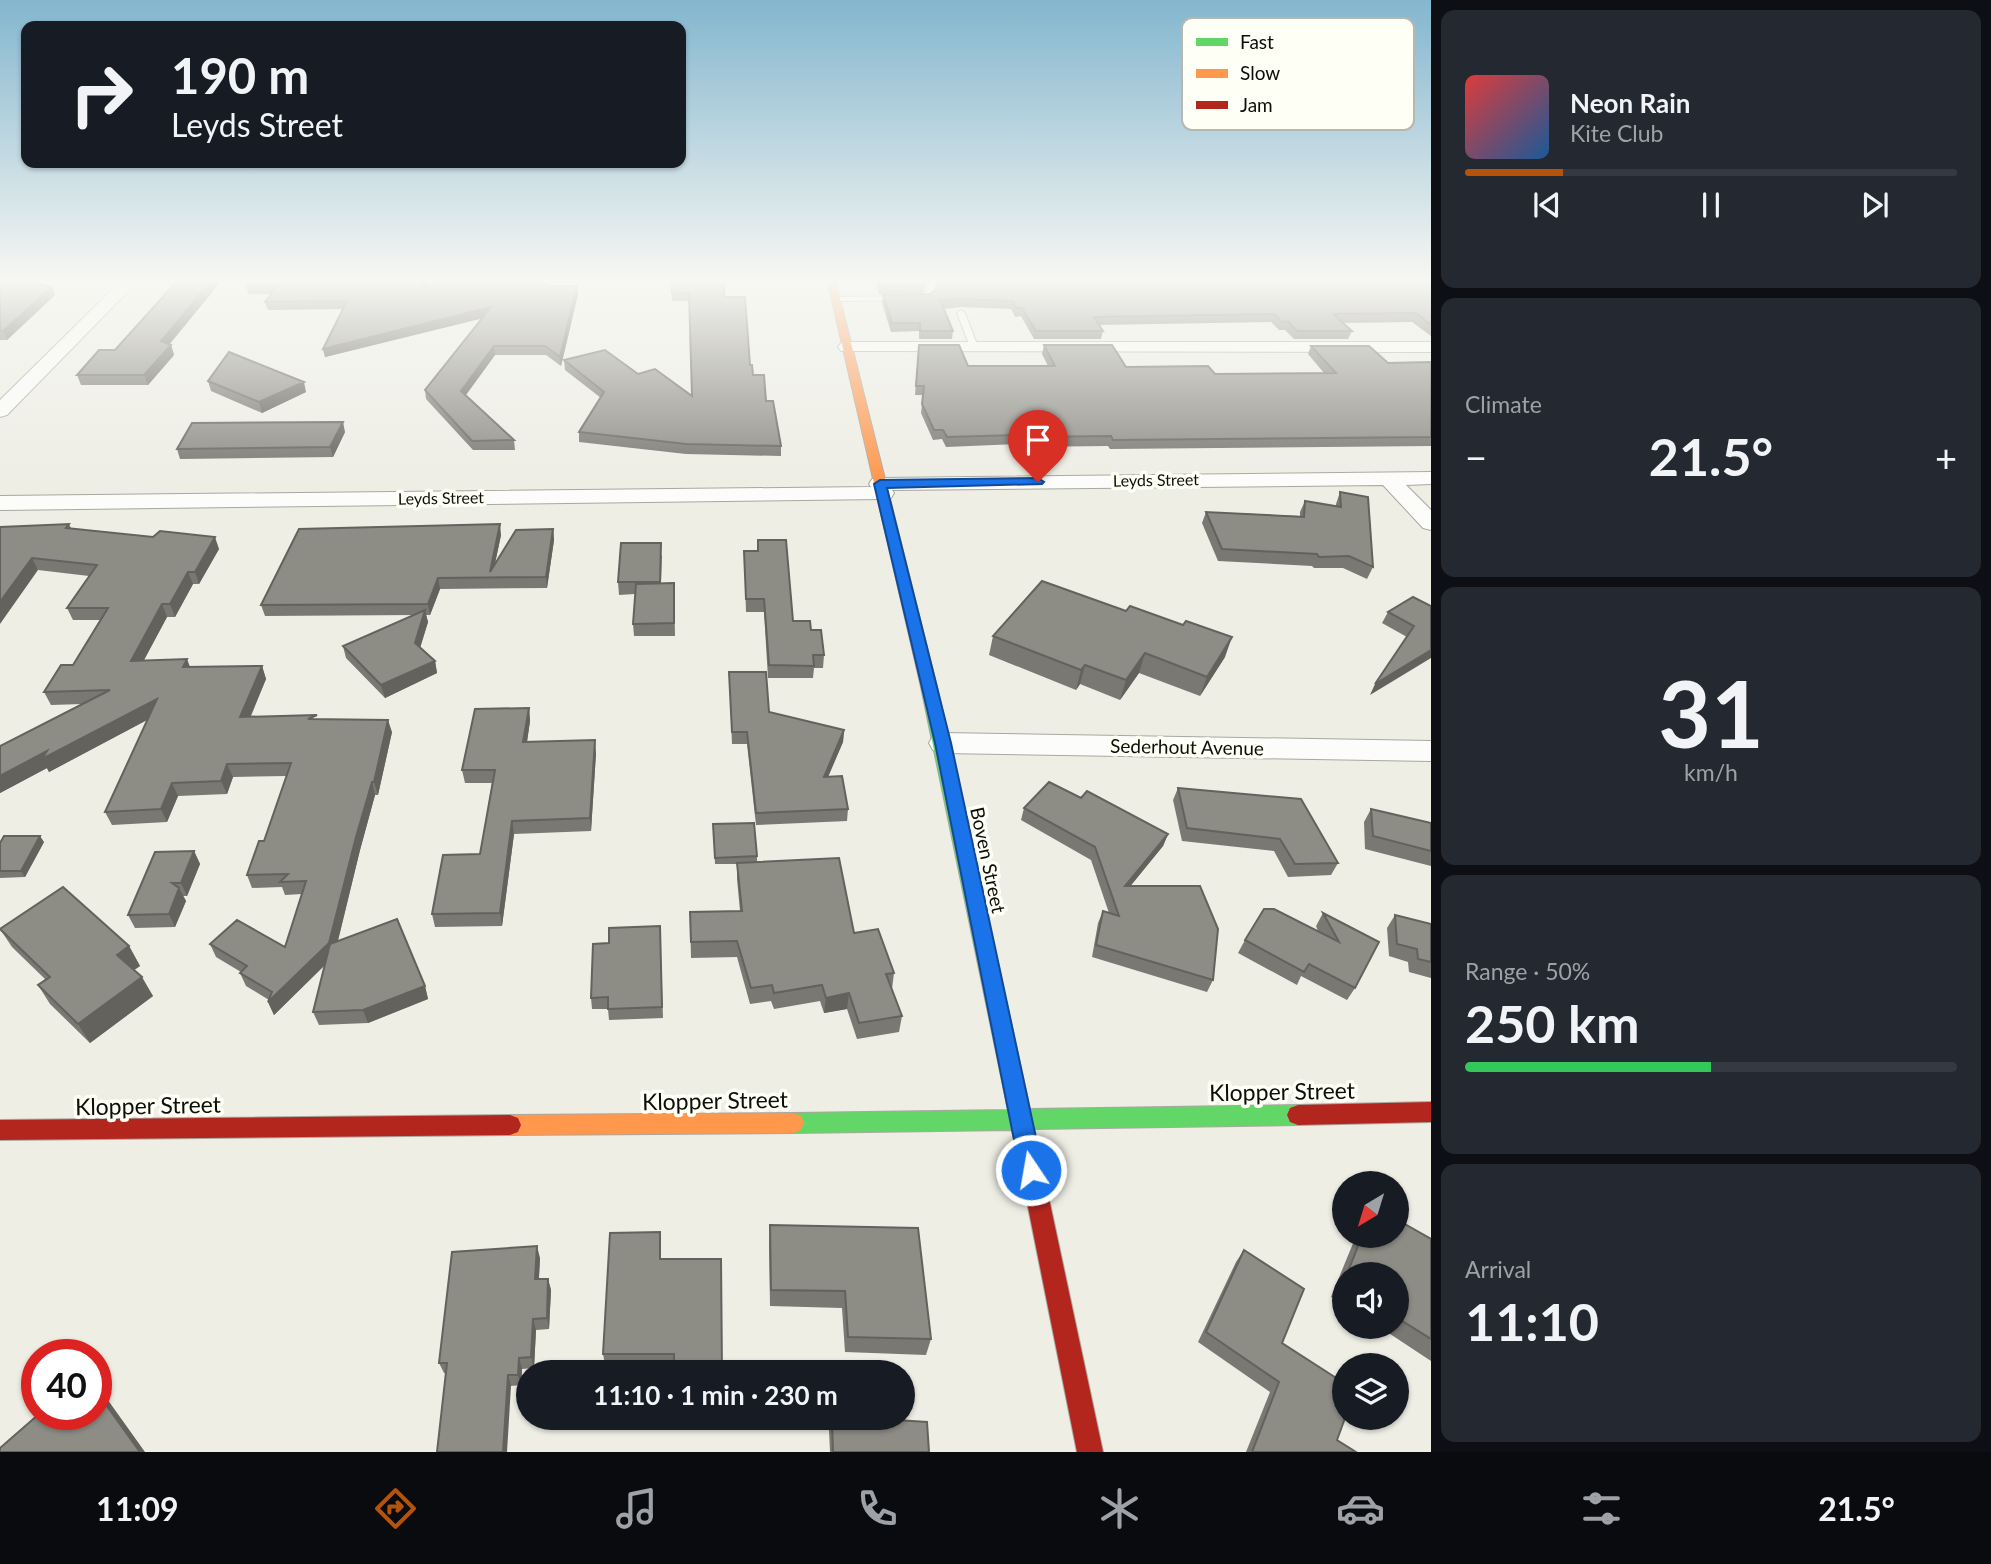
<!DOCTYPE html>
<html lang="en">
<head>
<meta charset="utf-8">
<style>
	:root { --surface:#171b24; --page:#242831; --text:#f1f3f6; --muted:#9ea1a6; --line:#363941; --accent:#b45309 }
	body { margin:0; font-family:Lato,sans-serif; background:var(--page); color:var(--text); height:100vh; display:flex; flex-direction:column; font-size:26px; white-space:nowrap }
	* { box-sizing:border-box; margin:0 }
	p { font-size:23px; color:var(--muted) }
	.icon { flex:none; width:38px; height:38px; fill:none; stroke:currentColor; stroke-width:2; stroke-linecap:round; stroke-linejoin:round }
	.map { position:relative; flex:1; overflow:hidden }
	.side { display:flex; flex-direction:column; gap:10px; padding:10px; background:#0d0f14; width:560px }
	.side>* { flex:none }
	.guide { position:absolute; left:21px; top:21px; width:665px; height:147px; border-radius:14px; box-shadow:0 2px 5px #0004; background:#171b24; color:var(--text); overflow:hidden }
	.needle { width:46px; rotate:218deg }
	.buttons { position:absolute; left:1332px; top:1171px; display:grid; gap:14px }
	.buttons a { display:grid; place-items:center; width:77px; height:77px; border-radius:50%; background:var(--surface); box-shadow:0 2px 5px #0004; font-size:35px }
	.speed { position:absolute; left:21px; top:1339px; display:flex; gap:14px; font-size:35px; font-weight:700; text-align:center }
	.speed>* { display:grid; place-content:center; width:91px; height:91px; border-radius:50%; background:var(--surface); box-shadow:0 2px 5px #0004; line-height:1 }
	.speed .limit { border:10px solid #d22; background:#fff; color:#111 }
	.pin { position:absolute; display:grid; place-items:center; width:60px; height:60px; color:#fff; margin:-72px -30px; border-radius:50% 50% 50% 0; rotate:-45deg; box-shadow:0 0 7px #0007 }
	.pin .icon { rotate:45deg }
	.me { position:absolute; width:77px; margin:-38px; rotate:348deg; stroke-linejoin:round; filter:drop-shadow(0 0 5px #0008) }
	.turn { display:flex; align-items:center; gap:24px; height:147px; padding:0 35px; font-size:32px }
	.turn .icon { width:91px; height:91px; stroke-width:2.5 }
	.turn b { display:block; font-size:49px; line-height:60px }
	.big { font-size:52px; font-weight:700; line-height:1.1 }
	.side .card { flex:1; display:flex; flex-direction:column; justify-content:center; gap:10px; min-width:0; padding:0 24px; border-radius:14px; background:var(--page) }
	.side .dial { align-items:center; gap:0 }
	.dial b { font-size:91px; line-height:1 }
	.song { display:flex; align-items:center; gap:21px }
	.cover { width:84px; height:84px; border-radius:10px; background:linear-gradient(135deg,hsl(0 70% 55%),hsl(210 70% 35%)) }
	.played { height:7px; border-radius:4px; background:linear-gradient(90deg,var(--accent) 20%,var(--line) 20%) }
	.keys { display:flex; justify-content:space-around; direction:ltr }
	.heat { display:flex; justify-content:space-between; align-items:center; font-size:38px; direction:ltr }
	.charge { height:10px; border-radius:5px; background:linear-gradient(90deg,#34c759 50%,var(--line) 0) }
	.trip { position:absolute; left:516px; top:1360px; width:399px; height:70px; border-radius:35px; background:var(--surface); box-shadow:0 2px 5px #0004; font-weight:700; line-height:70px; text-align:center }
	.tab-bar { display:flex; height:112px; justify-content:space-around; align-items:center; background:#090b0e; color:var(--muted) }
	.tab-bar .icon { width:49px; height:49px }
	.tab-bar .on { color:var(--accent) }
	.tab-bar b { font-size:32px; color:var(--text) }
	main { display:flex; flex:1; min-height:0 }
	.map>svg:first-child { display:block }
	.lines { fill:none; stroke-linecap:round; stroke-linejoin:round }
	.lane-casing { stroke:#a8a8a1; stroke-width:2 }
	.street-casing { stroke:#a8a8a1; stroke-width:2 }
	.fast-casing { stroke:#a8a8a1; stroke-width:2 }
	.slow-casing { stroke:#a8a8a1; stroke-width:2 }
	.jam-casing { stroke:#a8a8a1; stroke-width:2 }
	.lane { fill:#fcfcfb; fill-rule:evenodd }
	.street { fill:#fcfcfb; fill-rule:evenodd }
	.fast { fill:#63d668; fill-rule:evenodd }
	.slow { fill:#ff974d; fill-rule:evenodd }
	.jam { fill:#b3261e; fill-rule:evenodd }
	.wall { fill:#797872 }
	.shaded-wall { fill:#63625d }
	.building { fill:#8d8c85; stroke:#63625d; stroke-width:2 }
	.route { fill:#1a73e8; stroke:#114b97; stroke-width:2 }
	.labels { text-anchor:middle; stroke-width:7; stroke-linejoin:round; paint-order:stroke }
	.far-street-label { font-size:16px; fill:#0d0e08; stroke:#fefff5 }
	.street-label { font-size:19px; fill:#0d0e08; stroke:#fefff5 }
	.near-street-label { font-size:23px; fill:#0d0e08; stroke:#fefff5 }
	.key { fill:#fefff5; stroke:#b6b7ae; stroke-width:2 }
	.key-label { font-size:19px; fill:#0d0e08 }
</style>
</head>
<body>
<main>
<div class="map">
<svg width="1431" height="1452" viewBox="0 0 1431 1452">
	<rect width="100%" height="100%" fill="#eeeee5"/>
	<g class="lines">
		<g class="lane-casing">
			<path id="lane" d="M929,279H937L932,298L928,300L835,301L831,299L835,297L925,296Z
				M961,310L965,313L978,347L977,349L970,347L957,313Z"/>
		</g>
		<g class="street-casing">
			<path id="street" d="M123,279H140L7,415L0,417V400Z
				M847,342H1431V352L841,351L838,347L841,343Z
				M1431,472V484L1406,485L1431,510V530L1423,528L1383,485L892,490L894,493L891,498L883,499L0,510V496L871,487L869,484L872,479L880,478Z
				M943,733L1431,741V761L943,753L933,750L929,743L933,736Z"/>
		</g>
		<g class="fast-casing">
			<path id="fast" d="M929,682L937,687L1030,1109L1298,1105L1306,1108L1309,1115L1306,1122L1298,1125L1034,1129L1039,1152L1036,1159L1028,1163L1020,1159L1012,1130L793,1133L785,1130L782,1123L785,1116L793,1113L1008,1110L921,687Z"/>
		</g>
		<g class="slow-casing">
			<path id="slow" d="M827,279H835L937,687L929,692L921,687Z
				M793,1113L801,1116L804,1123L801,1130L793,1133L510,1135L502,1132L499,1125L502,1118L510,1115Z"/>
		</g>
		<g class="jam-casing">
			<path id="jam" d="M1431,1102V1122L1298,1125L1290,1122L1287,1115L1290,1108L1298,1105Z
				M510,1115L518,1118L521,1125L518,1132L510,1135L0,1140V1120Z
				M1028,1141L1036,1145L1039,1152L1103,1452H1077L1017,1152L1020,1145Z"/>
		</g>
		<use href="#lane" class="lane"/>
		<use href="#street" class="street"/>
		<use href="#fast" class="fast"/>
		<use href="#slow" class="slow"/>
		<use href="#jam" class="jam"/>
	</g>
	<path class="wall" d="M0,279L52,287L55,295L7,340H0Z
		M179,279H223L169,344L171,345L174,355L148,385H81L77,375L115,350Z
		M251,279H430L427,286H577L578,294L561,366L546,355H495L466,395L514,440L515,450H473L426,399L425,390L482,318L325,357L323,349L343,309L268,310L265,302L271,294H248L246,286Z
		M672,279L724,297L753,375L766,401L781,446V456L686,454L579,442V432L601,398L565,370L564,360L692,396L690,301H672Z
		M876,279H927L923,293L879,294L876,284Z
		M1431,279V336L1412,322L1342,323L1352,331L1348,339H1294L1285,330H1279L1271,322L1099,325L1103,331L1101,339H1034L1021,316L1015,317L1011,309L961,307L944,309L953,331L952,339H919V331L891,332L882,303L883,295L930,294L936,290Z
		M1044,345L1126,367L1215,374L1324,373L1308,354L1311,346L1388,363L1431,362V446L1110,449L1108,446L1020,447L1019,444L946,447L942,439L933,440L921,413L923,395H915L918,354L968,366H1048L1042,354Z
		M208,381L306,392L262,413L211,391Z
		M345,432L333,457L180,459L177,449Z
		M1340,492L1373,567L1367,579L1343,568H1314L1312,566L1218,561L1202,523L1206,512L1300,516V512L1305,501L1336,507V504Z
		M69,524L71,528L219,549L199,584H193L175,617H167L144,660L190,667L262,666L266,679L251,716L318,719L392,732L378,795H375L360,850L338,941L425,986L428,999L368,1023L319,1025L313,1012L325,965L274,1015L268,1002L269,1000L246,986L240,973L241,972L216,957L210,944L285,947L302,894L285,895L282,887L252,888L247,875L264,841L287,776L233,777L227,794L178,796L167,822L112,825L105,812L147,720L49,772L47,768L0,793V746L83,704L51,705L44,692L73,665L100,620H73L67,608L89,576L38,570L0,527Z
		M553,529L554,540L547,588L440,589L430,615H426L428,622L420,647L435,661L437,673L385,698L346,658L343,646L415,615L265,616L261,605L501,535L495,563Z
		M758,540L793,621L811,630L824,655L823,668H814L813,678H768L764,612H746L744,551H757Z
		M662,555L661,583H674L675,636H634L633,624L635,594L619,595L618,582Z
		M1431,606L1370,695L1407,637L1382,623L1388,612Z
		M993,636L1225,657L1200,696L1139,673L1120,700L1080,684L1076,690L989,655Z
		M729,672L769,712L844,730L843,742L828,776L848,809L847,821L756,825L747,744H732Z
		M529,708L530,721L527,742L596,753L591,831L514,834L502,926L435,927L432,914L480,854L492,783H465L462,770Z
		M1178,788L1338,863L1331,875L1288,877L1274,851L1182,841L1173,800Z
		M1081,798L1168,834L1163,846L1130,886L1213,980L1207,992L1092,957L1098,923L1103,911L1109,913L1091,860L1021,820L1024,808Z
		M1371,809L1431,823V866L1365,849L1364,822Z
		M713,824L757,856V862L854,933L894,973L892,989L902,1016L899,1032L857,1039L847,1009L824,1013L820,1001L774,1009L771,1001L750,1004L737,957L691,958L690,912L740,911L737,879V864H715Z
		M44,842L25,877L0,878V843Z
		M194,851L200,864L187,896H183L186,901L175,927L135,928L128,915Z
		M1323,913L1379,942L1355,988L1347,1000L1301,976L1297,985L1238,953L1245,940L1318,931L1316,926Z
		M1395,915L1431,924V978L1409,972L1408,962L1389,956L1387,928Z
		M660,926L663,1018L609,1020L608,1009H592L591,998L609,943Z
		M0,929L129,946L140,966L134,970L153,996L90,1043L50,1004L38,985L45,979L12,947Z
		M770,1225L931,1339L926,1355L845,1352L842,1308L770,1306L769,1242Z
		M660,1232L661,1259L722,1372L674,1369L606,1370L603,1354Z
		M1356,1236H1396L1431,1239V1361L1378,1326H1396V1274H1344V1305L1331,1297Z
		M1244,1250L1282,1343L1337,1440L1356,1452H1246L1270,1392L1198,1342L1236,1262Z
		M540,1258L539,1279H548L551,1290L549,1329L536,1330L534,1368L522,1369L521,1385L511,1386L444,1373L439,1363Z
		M832,1418H865L929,1452H830L829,1430Z"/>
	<path class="shaded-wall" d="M213,279H223L164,351L161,341Z
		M425,279H430L423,296L422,288Z
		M577,286L578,294L561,366L560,357Z
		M52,287L55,295L7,340L3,331Z
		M491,307L492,316L325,357L323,349Z
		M171,345L174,355L148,385L144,375Z
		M494,346L495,355L462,400L461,391Z
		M304,382L306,392L262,413L259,402Z
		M343,422L345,432L333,457L330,447Z
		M500,524L501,535L492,578L490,572Z
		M553,529L554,540L547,588L546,577Z
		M215,537L219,549L199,584L195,572Z
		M32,558L38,570L0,624V602Z
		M188,572L193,584L175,617L170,604Z
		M438,578L440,589L430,615L428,604Z
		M162,604L167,617L137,673L131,661Z
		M425,610L428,622L418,655L415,643Z
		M1232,637L1225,657L1200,696L1207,677Z
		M1431,650V658L1370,695L1375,684Z
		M1145,653L1139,673L1120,700L1126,680Z
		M187,659L192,672L183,667Z
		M435,661L437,673L385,698L381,685Z
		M1085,665L1080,684L1076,690L1081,670Z
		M262,666L266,679L245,729L240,717Z
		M157,699L162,712L49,772L47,768L0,793V776L47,751Z
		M529,708L530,721L525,755L523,742Z
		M388,720L392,732L378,795L374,782Z
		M844,730L843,742L823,789L824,777Z
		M595,740L596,753L591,831L590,818Z
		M227,764L233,777L227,794L221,781Z
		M372,782L375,795L360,850L334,956L274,1015L268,1002L356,837Z
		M172,783L178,796L167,822L161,809Z
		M512,821L514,834L502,926L500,913Z
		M1168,834L1163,846L1120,899L1125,886Z
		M40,836L44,842L25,877L21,871Z
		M194,851L200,864L187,896L181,883Z
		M179,888L186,901L175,927L169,914Z
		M129,946L140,966L128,974L117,955Z
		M142,977L153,996L90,1043L78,1024Z
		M425,986L428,999L368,1023L363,1010Z
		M849,993L847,1009L824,1013L826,998Z
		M537,1246L540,1258L538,1291L535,1279Z
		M548,1279L551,1290L549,1329L547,1318Z
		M533,1319L536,1330L534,1368L531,1357Z
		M519,1358L522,1369L521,1385L518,1375Z
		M508,1375L511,1386L507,1452H503Z
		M96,1386L100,1389L145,1452H140L96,1391Z"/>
	<path class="building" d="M0,279H26L37,281L32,283L52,287L3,331H0Z
		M179,279H213L161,341L171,345L144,375H77L99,350H115Z
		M251,279H425L422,288L448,279H532L551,286H577L560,357L545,346H494L461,391L514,440L472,441L425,390L491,307L323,349L347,301L265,302L277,286H246Z
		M672,279H724V297H745L750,365H752L753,375H764L766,401H773L781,446L686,444L579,432L604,392L564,360L605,350L638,374L655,369L692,396L689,293H672Z
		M878,279H926L924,285L880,286Z
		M938,279H1431V325L1416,313L1333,314L1352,331H1297L1288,321L1282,322L1274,314L1094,317L1103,331H1036L1022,308H1016L1013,301L962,299L940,300L953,331H920V323H892L883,295L930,294L936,290Z
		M919,345H959L968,366H1055L1044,345H1112L1126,367L1208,366L1215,374L1336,373L1311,346H1369L1388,363L1431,362V437L1113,440L1111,436L1022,437L1021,435L947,437L943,430H934L922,404L924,386H916Z
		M229,352L304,382L259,402L208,381Z
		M343,422L330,447L177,449L192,423Z
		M1340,492L1368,497L1373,567L1349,556L1319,557L1317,554L1222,549L1206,512L1304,517L1305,501L1341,507Z
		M69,524L66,528L153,537L160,531L215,537L195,572H188L170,604H162L131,661L187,659L183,667L262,666L240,717L317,715L308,719L388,720L374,782H372L356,837L329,943L268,1002L272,992L240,973L247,966L210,944L237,920L285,947L306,881L280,882L288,874L247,875L259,841H264L291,763L227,764L221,781L172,783L161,809L105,812L157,699L42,759L47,751L0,776V746L110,690L44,692L61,665H73L108,608H67L97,565L32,558L0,602V527Z
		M500,524L490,572L516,530L553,529L546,577L438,578L428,604L261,605L299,529Z
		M758,540H786L793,621H810L811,630H821L824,655H813L814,666L769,665L764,599H746L744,551H758Z
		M621,543H661L660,582H618Z
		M1042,581L1126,611L1130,606L1183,625L1186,621L1232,637L1207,677L1145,653L1126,680L1085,665L1081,670L993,636Z
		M674,583V623L633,624L636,584Z
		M1413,597L1431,606V650L1375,684L1414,626L1388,612Z
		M425,610L415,643L435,661L381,685L343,646Z
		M729,672H766L769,712L844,730L824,777L842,776L848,809L756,813L747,732H732Z
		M529,708L523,742L595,740L590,818L512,821L500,913L432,914L443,855L480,854L495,770H462L475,709Z
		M1049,782L1081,798L1087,791L1168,834L1125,886H1200L1218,929L1213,980L1096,945L1103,911L1119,916L1095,847L1024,808Z
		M1178,788L1301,799L1338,863L1295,864L1280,839L1187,828Z
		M1371,809L1431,823V851L1373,836Z
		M754,823L757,856L715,858L713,824Z
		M4,836H40L21,871H0V843Z
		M194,851L181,883H172L179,888L169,914L128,915L155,852Z
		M839,858L854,933L878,929L894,973L886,974L902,1016L859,1023L849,993L826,998L822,985L774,993L772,985L751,988L737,941L691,942L690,912L742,911L737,863Z
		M63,887L129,946L117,955L142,977L78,1024L38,985L50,977L0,929Z
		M1264,909H1274L1339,942L1323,913L1379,942L1355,988L1309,964L1304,972L1245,940Z
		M1395,915L1431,924V962L1418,959L1417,949L1397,944Z
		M397,919L425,986L363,1010L313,1012L330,944Z
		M660,926L662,1007L608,1009V997L591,998L593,944L609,943V928Z
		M1396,1219L1431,1239V1339L1396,1317V1274H1347L1362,1236H1396Z
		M770,1225L918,1228L931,1339L848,1337L845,1291L771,1290Z
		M660,1232V1259H721L722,1372H674V1354H603L610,1233Z
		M537,1246L535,1279H548L547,1318L533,1319L531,1357L519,1358L518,1375H508L503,1452H437L447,1363H439L452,1252Z
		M1244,1250L1304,1289L1282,1343L1344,1383L1345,1418L1337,1440L1356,1452H1252L1279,1382L1206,1332Z
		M96,1391L140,1452H0V1448L39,1414H96Z
		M832,1418H865L927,1422L929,1452H833Z"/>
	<linearGradient id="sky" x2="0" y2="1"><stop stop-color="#83b6ce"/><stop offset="0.58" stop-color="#f7f7f3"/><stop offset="1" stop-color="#f7f7f3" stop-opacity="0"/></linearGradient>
	<rect width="1431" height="482" fill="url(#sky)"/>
	<path class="route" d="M1038,478L1044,482L1042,484L887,488L951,743L1043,1170L1039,1178L1031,1181L1023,1178L1020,1170L935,743L874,484L880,480Z"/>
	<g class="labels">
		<g class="far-street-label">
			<text transform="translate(1156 480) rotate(-1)" y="6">Leyds Street</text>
			<text transform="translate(441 498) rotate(-1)" y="6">Leyds Street</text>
		</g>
		<g class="street-label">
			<text transform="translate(1187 747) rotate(1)" y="7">Sederhout Avenue</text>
			<text transform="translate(988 860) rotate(78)" y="7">Boven Street</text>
		</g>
		<g class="near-street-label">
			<text transform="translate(1282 1092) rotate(-1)" y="8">Klopper Street</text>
			<text transform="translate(715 1101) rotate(-1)" y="8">Klopper Street</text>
			<text transform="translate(148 1106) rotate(-1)" y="8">Klopper Street</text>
		</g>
	</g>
	<rect x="1182" y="18" width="232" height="112" rx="10" class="key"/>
	<rect x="1196" y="38" width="32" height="8" fill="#63d668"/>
	<rect x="1196" y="69" width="32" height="9" fill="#ff974d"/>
	<rect x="1196" y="101" width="32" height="8" fill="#b3261e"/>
	<g class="key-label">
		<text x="1240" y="49">Fast</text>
		<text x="1240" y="80">Slow</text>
		<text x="1240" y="112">Jam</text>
	</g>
</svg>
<div class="buttons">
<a><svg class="needle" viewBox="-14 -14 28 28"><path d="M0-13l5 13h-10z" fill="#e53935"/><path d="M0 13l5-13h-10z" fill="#9ea1a6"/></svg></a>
<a><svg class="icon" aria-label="sound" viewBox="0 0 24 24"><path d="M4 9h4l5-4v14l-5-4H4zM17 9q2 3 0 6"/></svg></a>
<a><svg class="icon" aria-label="layers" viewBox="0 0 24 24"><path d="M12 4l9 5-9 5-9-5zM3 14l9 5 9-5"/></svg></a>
</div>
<div class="speed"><div class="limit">40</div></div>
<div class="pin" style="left:1038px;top:482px;background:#d93025"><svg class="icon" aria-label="arrive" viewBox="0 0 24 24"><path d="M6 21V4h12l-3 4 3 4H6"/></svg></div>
<svg class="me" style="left:1031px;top:1170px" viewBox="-20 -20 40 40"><circle r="17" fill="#1a73e8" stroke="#fff" stroke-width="3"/><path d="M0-11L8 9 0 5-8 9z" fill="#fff"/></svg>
<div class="trip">11:10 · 1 min · 230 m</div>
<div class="guide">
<div class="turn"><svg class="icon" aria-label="right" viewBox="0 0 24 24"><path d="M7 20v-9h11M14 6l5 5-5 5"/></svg><div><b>190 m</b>Leyds Street</div></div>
</div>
</div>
<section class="side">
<div class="card">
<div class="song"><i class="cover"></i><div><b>Neon Rain</b><p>Kite Club</p></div></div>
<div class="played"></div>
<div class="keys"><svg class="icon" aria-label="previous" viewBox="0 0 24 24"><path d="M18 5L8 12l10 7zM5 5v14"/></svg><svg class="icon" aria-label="pause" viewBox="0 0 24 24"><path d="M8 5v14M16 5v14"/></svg><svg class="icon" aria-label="next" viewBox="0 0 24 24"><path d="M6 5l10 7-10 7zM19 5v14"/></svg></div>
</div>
<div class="card"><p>Climate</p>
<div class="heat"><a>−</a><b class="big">21.5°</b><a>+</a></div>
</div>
<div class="card dial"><b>31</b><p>km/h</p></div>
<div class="card"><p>Range · 50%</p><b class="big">250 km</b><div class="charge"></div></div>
<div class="card"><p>Arrival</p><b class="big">11:10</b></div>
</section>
</main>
<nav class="tab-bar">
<b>11:09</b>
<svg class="icon on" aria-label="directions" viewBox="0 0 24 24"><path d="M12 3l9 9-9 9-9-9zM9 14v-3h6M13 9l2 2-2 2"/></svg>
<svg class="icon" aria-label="music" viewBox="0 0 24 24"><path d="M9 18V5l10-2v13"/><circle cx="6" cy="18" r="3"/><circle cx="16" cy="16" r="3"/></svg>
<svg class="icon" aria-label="phone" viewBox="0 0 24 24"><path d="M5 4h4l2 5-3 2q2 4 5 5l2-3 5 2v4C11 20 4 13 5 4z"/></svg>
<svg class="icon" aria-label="climate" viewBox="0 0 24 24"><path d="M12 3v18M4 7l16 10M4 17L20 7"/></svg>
<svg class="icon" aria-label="car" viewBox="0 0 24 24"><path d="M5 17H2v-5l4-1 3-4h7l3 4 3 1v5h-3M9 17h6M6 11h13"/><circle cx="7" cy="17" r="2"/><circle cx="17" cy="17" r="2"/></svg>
<svg class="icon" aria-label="filters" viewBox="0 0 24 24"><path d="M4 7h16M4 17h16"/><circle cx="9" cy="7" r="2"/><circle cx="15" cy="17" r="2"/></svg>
<b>21.5°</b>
</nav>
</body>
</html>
